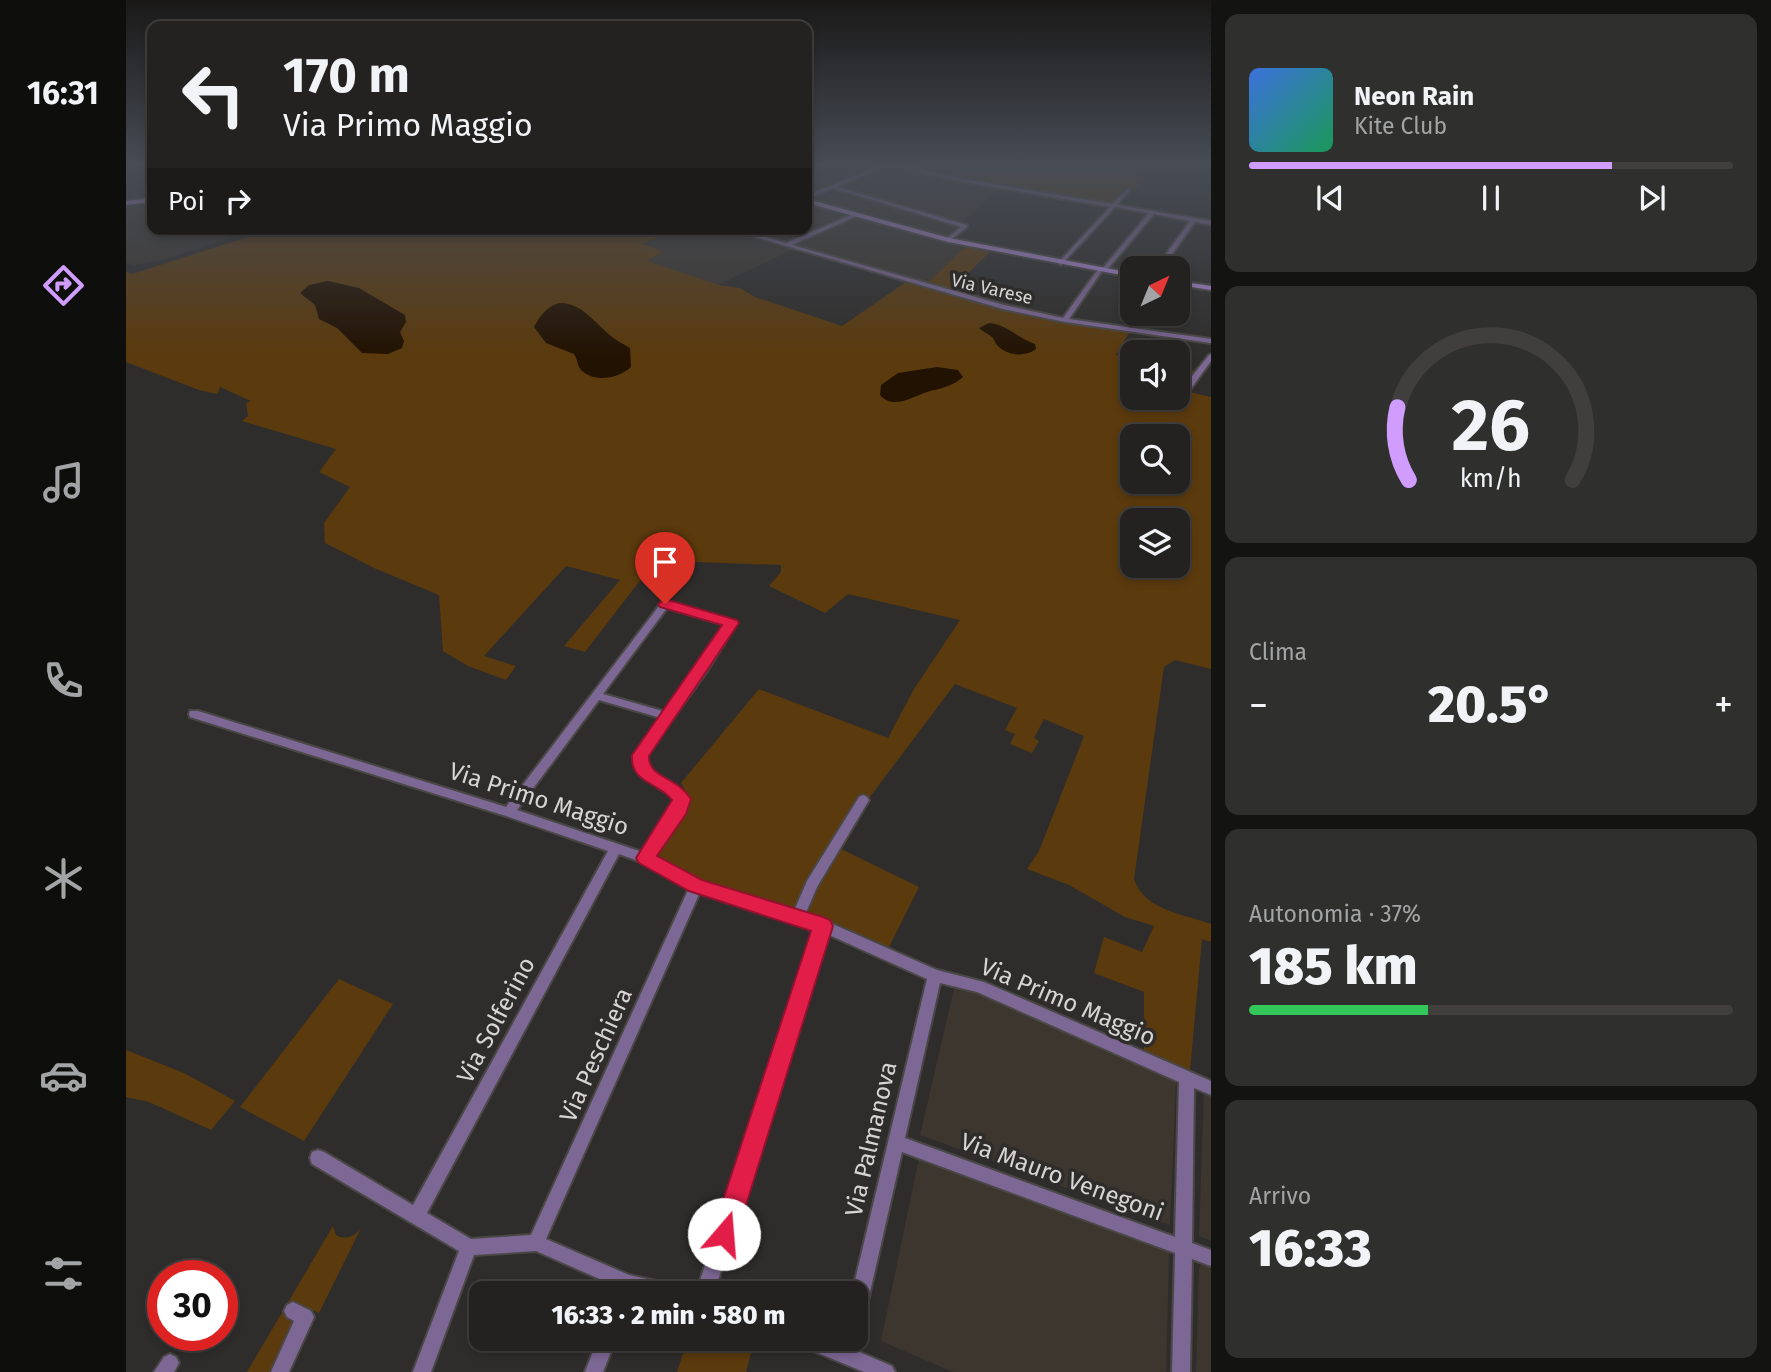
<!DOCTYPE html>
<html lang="it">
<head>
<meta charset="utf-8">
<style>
	:root { --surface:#232220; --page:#2f2f2d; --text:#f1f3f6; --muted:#a3a4a5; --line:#403f3e; --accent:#d09dff }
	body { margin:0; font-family:"Fira Sans",sans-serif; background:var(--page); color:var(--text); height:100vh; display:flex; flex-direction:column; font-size:26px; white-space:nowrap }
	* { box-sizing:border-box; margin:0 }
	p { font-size:23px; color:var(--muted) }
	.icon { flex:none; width:38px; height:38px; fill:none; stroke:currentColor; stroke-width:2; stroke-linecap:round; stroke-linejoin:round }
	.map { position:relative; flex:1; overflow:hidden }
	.panel { display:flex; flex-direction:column; gap:14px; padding:14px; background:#131312; width:560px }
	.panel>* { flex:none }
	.top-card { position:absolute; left:21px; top:21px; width:665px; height:214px; border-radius:14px; box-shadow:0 4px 10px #0003,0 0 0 2px var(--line); background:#232220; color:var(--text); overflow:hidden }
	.needle { width:46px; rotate:43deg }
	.fabs { position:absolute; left:994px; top:256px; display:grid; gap:14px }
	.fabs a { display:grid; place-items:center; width:70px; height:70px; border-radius:14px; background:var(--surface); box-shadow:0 4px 10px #0003,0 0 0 2px var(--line); font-size:35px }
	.speed { position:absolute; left:21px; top:1260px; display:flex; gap:14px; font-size:35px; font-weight:700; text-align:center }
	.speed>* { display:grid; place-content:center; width:91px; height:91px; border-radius:50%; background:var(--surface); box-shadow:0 4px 10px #0003,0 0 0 2px var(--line); line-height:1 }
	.speed .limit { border:10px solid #d22; background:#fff; color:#111 }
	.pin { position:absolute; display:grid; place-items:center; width:60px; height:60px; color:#fff; margin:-72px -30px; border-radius:50% 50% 50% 0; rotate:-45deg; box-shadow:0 0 7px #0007 }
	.pin .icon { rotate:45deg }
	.me { position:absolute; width:77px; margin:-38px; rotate:18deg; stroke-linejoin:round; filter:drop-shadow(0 0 5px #0008) }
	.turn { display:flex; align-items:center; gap:24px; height:147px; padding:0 21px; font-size:32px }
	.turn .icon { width:91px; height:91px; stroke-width:2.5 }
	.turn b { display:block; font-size:49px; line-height:60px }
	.then { display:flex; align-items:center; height:66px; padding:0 21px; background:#0003; gap:14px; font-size:26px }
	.big { font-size:52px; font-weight:800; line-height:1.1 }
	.panel .widget { flex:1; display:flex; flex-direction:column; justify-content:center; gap:10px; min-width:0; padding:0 24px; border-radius:14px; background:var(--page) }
	.panel .dial { align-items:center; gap:0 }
	.dial svg { height:182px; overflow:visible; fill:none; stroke:var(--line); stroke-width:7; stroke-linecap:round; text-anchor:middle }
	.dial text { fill:var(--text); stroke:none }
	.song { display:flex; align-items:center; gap:21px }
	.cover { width:84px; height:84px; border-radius:10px; background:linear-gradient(135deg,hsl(220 70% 55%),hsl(150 70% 35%)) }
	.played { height:7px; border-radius:4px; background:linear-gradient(90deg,var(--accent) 75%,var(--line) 75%) }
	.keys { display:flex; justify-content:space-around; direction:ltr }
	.heat { display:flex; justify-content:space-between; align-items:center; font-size:38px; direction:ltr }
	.charge { height:10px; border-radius:5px; background:linear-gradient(90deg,#34c759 37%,var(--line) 0) }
	.trip { position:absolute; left:343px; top:1281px; width:399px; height:70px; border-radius:14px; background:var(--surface); box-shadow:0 4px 10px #0003,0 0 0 2px var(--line); font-weight:800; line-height:70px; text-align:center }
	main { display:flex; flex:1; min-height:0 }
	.tabs { display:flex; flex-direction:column; width:126px; justify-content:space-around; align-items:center; background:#0e0e0d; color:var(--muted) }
	.tabs .icon { width:49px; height:49px }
	.tabs .selected { color:var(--accent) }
	.tabs b { font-size:32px; color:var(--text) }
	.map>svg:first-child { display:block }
	.built { fill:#3c362f }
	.green { fill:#5b3a0d; fill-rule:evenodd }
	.water { fill:#221201 }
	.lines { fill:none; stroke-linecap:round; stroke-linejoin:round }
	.street-casing { stroke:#4a4846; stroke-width:4 }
	.secondary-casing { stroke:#4a4846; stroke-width:4 }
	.street { fill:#7d6794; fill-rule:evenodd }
	.secondary { fill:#aa86ce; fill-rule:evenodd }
	.route { fill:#e11d48; stroke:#92132f; stroke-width:2 }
	.labels { text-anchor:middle; stroke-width:7; stroke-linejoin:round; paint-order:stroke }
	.far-street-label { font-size:18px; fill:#d6d5d3; stroke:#2f2d2b }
	.near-street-label { font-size:24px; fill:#d6d5d3; stroke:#2f2d2b }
</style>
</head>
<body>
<main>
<nav class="tabs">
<b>16:31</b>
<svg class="icon selected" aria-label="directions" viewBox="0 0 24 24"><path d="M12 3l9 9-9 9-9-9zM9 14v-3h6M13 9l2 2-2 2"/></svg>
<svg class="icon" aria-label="music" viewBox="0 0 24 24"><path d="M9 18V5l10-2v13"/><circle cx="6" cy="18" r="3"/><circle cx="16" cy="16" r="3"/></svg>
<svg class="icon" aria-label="phone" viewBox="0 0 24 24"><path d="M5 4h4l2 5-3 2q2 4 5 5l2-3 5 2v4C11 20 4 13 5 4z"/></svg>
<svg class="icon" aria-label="climate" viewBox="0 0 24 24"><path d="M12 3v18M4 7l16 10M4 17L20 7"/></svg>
<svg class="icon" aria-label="car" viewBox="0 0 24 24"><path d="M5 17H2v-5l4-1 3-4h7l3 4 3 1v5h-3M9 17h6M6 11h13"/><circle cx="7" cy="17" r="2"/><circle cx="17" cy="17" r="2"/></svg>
<svg class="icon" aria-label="filters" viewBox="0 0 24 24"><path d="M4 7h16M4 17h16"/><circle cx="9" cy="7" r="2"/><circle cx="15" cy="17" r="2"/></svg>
</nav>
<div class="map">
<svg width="1085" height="1372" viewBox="0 0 1085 1372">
	<rect width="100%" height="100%" fill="#2f2d2b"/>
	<path class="built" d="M681,165H755L681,195Z
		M763,166L872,190L836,222L713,187Z
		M716,190L836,226L822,238L690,201Z
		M681,203L723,215L658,243L610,229H681Z
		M26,204V229H132L36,260L8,265L0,263V207Z
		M730,216L819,242L839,247L799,285L668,246Z
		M552,229H598L668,249L592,285L520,261L536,253L514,245Z
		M828,989L849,993L1050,1081L1044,1225L794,1135Z
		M1078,1093L1085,1096V1241L1073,1236Z
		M793,1158L1043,1253L1040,1372H827L755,1341Z
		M1077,1263L1085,1266V1372H1070L1073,1268Z"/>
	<path class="green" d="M834,165H924L955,169L962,165H1018L1002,173L1020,177L1008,191L999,189L985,203L817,175Z
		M147,229H552L516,244L537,252L521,261L593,285L614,288L629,297L716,326L780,282L865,307L1004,331L990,355L1006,359V397H1052V367L1069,371L1054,390L1085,397V669L1049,660L1038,667L1008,879C1018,910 1057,914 1085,924V942L1076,939L1064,1071L1018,1051V992L968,973L978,937L1016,952L1028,926L999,917L943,885L901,869L913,851L958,736L918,719L908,738L913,741L906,753L884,744L889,734L879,730L891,708L829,684L725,822L670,911C642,902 535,879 529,849C545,832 571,806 555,783L633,689L762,738L788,689L834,620L722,594L699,613L643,586L655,572V565L570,562L548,581L519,574L459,652L438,646L494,580L440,566L358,656L390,666L380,680L342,666L317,651L313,595L248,568L199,543L198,523L224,487L193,472L210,449L116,421L122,416L120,403L125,401L94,387L91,394L73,390L0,362V272L6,274ZM1006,436H1052V481H1006ZM1006,520H1052V565H1006Z
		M839,247L864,252L823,292L799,285Z
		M713,848L793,887L762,949L677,913L689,884Z
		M213,979L267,1004L178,1141L114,1107Z
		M0,1050L58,1073L109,1101L85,1130L23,1102L0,1097Z
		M207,1226L210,1235C220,1241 229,1236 235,1228L193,1313L180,1308L151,1372H121Z
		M562,1339H600L626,1349L620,1372H551Z"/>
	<path class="water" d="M202,281L233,288L279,315L280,322L274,332L278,341L276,348L262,354L236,353L211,328L193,319L189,305L174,293L183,285Z
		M433,303C455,302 469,323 485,336C491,341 498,344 504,348L505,367C492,379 469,383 455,370C451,365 452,360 448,354L420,343L408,327C414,316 420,307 433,303Z
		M863,323C881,324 892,339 909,344L910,349C900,357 883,356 873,347C870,345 869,341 867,338C863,334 857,332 853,328Z
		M811,367L832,370L837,377C826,387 814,388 801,392C786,397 767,410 754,395L755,385L772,373Z"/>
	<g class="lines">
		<g class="street-casing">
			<path id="street" d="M757,165H768L843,180L986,204L1002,189L1004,190L991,205L1085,221V225L1069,222L1036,268H1030L1064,221L1028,214L980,271H976L943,319L1085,339V343L939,322L877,309L602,229H612L660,243L727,214H731V216L666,245L878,305L937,318L973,268H977L1023,213L989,207L935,265L933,264V262L984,207L843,183L762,166L711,187L841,225V227L822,242L819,240L820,239L835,227L707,188L681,198V195Z
				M1085,354V361L1061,394H1055V390L1083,355Z
				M539,601L609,621L611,623L581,671L520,756C522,779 550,782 562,799L557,812L527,856L574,882L668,911L681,881L733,797L737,795L741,797L743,800L691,887L679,915L702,922L811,970L858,982L1085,1081V1095L1068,1088L1066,1243L1085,1250V1266L1066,1259L1064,1372H1046L1049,1253L776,1152L739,1314L736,1320L730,1323V1293H726L801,979L701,934L588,1293H570L689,929L574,892L420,1239L503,1275L544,1284L550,1287L553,1293H510L503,1292L410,1251L348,1255L305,1372H287L333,1251L186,1164L184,1158L186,1152L192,1150L198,1152L287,1205L482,851L380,816L64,717L63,714L64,711H72L380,807L536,602ZM541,608L600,625L573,667L540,712L477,694ZM473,700L535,718L510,752C504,778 535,786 550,800L547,808L516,852L391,810ZM493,854L515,862L563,888L405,1235L345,1239L301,1213ZM814,983L851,992L1053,1082L1049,1237L779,1138Z
				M167,1302L185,1311L188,1317L163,1372H145L168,1321L161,1317L158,1311L161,1305Z
				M730,1332L733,1339L731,1351L766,1366L769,1372H738L673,1345L670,1339H700L714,1344L715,1339H730Z
				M472,1339H490L477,1372H459Z
				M44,1354L50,1357L53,1363L48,1372H28L38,1357Z"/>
		</g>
		<g class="secondary-casing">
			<path id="secondary" d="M26,198V202L0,205V201Z
				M681,199L823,238L1006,273V277L822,242L681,203Z
				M1052,281L1085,286V290L1052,285Z"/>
		</g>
		<use href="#street" class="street"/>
		<use href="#secondary" class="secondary"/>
	</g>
	<linearGradient id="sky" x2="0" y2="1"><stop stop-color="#1a1918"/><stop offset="0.46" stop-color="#474c55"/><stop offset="1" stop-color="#474c55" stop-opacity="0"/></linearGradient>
	<rect width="1085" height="357" fill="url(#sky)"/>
	<path class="route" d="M539,599L611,620L613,623L523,756C522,778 552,777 565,799L560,814L531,856L576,880L697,917L704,920L707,926L611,1234L607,1243L598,1247L590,1243L586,1234L685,931L563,891L513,863L510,858L546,800C533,782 504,784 506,755L596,625L534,607L532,604Z"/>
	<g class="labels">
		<g class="far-street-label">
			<text transform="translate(866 289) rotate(13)" y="6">Via Varese</text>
		</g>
		<g class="near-street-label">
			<text transform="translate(413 799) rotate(18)" y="8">Via Primo Maggio</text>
			<text transform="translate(942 1002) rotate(23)" y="8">Via Primo Maggio</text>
			<text transform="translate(370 1020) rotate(-62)" y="8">Via Solferino</text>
			<text transform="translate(470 1055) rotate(-66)" y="8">Via Peschiera</text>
			<text transform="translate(745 1139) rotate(-77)" y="8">Via Palmanova</text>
			<text transform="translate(936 1177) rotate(20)" y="8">Via Mauro Venegoni</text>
		</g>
	</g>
</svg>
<div class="fabs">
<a><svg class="needle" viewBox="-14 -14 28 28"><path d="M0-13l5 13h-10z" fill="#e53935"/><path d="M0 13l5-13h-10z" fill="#a3a4a5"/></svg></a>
<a><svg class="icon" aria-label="sound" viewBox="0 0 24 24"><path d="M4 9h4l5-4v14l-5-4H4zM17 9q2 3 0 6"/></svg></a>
<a><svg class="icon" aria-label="search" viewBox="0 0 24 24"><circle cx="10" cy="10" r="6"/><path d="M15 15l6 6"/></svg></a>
<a><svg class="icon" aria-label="layers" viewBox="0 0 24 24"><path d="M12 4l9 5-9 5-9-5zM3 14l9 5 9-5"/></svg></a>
</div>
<div class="speed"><div class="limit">30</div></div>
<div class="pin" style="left:539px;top:604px;background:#d93025"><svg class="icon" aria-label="arrive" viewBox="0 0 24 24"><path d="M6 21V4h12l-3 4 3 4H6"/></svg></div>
<svg class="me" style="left:598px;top:1234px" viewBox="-20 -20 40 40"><circle r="19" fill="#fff"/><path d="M0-13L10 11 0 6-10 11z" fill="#e11d48"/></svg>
<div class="trip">16:33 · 2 min · 580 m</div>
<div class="top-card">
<div class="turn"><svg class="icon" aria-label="left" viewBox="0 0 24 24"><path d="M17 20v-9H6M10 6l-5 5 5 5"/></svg><div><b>170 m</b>Via Primo Maggio</div></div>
<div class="then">Poi<svg class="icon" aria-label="right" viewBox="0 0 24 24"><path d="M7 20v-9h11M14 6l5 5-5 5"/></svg></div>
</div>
</div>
<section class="panel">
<div class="widget">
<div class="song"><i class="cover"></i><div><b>Neon Rain</b><p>Kite Club</p></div></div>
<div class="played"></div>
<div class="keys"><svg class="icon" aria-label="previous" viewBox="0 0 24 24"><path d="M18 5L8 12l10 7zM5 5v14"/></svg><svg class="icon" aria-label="pause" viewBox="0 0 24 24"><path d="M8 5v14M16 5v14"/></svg><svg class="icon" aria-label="next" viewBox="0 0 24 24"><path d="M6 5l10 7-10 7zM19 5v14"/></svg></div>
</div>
<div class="widget dial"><svg viewBox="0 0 100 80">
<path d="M14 69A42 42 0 1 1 86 69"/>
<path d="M14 69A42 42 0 0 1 9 37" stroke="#d09dff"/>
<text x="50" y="56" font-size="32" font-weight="700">26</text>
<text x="50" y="72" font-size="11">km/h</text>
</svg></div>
<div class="widget"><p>Clima</p>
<div class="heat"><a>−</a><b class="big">20.5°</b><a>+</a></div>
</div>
<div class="widget"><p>Autonomia · 37%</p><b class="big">185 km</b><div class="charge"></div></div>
<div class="widget"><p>Arrivo</p><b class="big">16:33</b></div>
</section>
</main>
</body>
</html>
